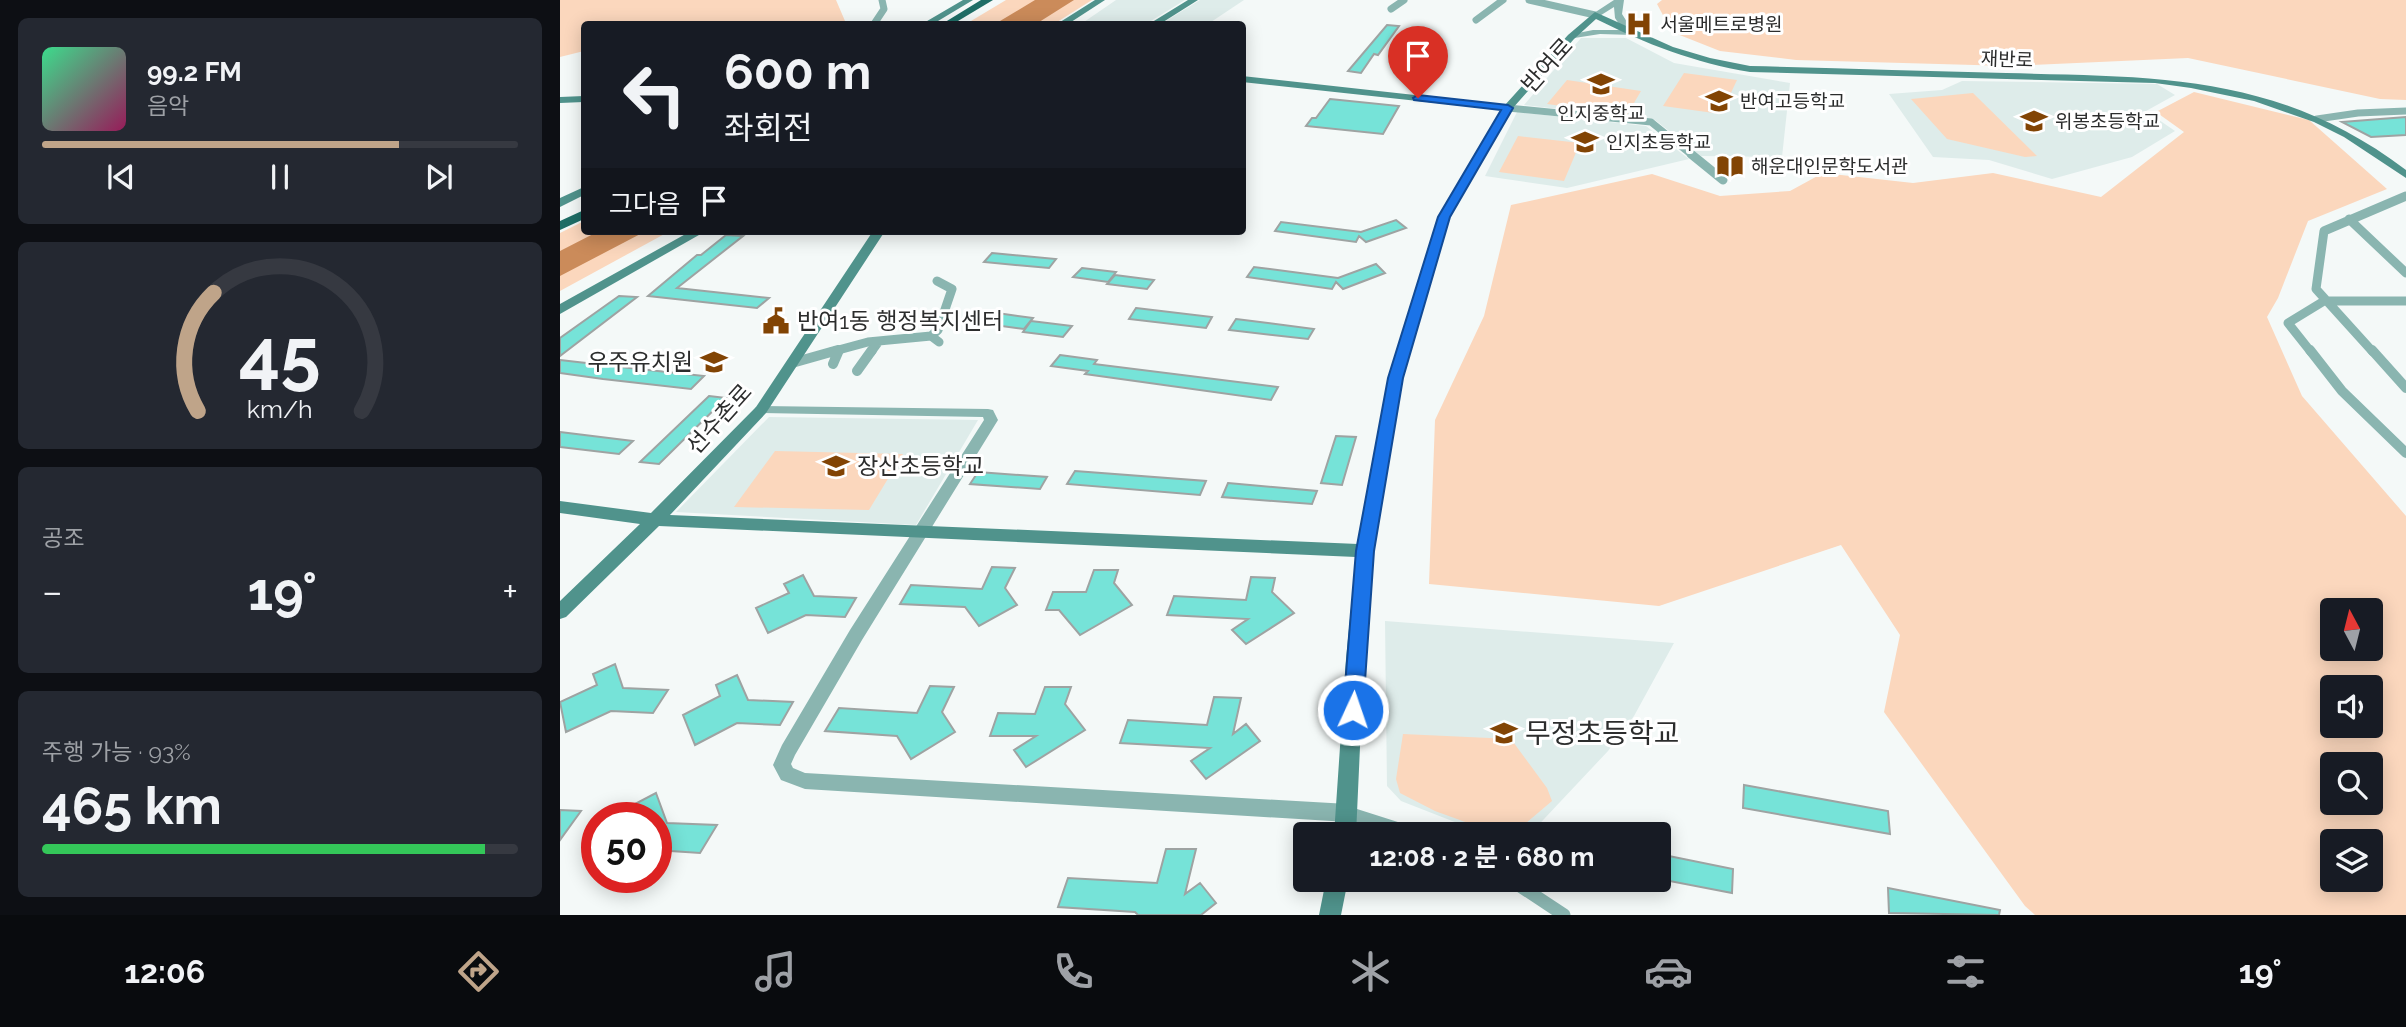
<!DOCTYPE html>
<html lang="ko">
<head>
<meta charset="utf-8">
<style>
	:root { --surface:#171b24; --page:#242831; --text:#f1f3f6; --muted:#9ea1a6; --line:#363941; --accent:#bfa489 }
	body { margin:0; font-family:Raleway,"Noto Sans KR",sans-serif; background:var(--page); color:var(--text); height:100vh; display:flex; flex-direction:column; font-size:26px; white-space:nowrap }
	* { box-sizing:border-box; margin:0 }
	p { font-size:23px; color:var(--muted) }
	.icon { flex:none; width:38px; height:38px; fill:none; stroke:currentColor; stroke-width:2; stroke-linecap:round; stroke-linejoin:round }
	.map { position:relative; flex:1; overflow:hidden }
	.drawer { display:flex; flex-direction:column; gap:18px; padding:18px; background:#0d0f14; width:560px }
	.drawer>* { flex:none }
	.banner { position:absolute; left:21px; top:21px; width:665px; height:214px; border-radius:7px; box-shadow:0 4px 18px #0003; background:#171b24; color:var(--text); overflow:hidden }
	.needle { width:46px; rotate:353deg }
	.controls { position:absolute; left:1760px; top:598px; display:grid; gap:14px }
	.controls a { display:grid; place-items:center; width:63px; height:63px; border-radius:7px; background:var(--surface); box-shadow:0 4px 18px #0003; font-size:35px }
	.speed { position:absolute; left:21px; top:802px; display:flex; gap:14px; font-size:35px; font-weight:700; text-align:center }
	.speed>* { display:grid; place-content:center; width:91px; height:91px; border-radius:50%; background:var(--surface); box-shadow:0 4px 18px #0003; line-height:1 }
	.speed .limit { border:10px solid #d22; background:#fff; color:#111 }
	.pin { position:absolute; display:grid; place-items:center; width:60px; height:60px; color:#fff; margin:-72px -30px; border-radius:50% 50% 50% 0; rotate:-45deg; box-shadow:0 0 7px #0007 }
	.pin .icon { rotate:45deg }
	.me { position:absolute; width:77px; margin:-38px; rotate:3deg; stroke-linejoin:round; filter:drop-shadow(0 0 5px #0008) }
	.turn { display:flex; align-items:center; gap:24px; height:147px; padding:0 28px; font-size:32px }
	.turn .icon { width:91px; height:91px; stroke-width:2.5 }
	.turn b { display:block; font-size:49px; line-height:60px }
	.then { display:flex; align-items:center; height:66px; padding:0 28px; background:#0003; gap:14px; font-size:26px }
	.big { font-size:52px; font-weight:700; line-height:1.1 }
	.drawer .card { flex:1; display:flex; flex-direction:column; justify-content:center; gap:10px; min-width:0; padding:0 24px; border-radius:10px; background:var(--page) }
	.drawer .dial { align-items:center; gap:0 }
	.dial svg { height:182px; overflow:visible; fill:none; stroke:var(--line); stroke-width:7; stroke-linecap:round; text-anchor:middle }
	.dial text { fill:var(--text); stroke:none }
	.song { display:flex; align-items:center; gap:21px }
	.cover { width:84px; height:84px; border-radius:10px; background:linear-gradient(135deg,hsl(150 70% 55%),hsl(330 70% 35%)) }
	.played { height:7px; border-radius:4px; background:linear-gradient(90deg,var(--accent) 75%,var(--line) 75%) }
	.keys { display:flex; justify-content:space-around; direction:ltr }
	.heat { display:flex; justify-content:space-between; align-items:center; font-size:38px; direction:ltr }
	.charge { height:10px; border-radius:5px; background:linear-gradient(90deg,#34c759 93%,var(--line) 0) }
	.trip { position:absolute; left:733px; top:822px; width:378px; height:70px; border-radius:7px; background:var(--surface); box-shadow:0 4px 18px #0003; font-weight:700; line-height:70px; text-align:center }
	.dock { display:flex; height:112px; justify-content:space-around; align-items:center; background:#090b0e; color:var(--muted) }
	.dock .icon { width:49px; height:49px }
	.dock .current { color:var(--accent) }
	.dock b { font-size:32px; color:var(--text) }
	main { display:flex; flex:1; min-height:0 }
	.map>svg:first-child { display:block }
	.built { fill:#deecea }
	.green { fill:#fbd7bd; fill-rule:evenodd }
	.water { fill:#cb8b5a }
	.building { fill:#76e3d8; stroke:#9ea3a2; stroke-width:2 }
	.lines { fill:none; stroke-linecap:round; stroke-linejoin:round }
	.minor-far3 { stroke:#8ab5b0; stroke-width:7 }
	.minor-far2 { stroke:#8ab5b0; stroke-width:9 }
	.minor-far1 { stroke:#8ab5b0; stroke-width:10 }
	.minor { stroke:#8ab5b0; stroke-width:13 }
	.tertiary { fill:#8ab5b0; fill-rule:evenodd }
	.secondary { fill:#50938c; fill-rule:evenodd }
	.trunk { fill:#1e6e66; fill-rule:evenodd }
	.route { fill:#1a73e8; stroke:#114b97; stroke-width:2 }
	.labels { text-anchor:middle; stroke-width:6; stroke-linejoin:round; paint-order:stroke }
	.far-poi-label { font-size:19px; fill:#2c2d2d; stroke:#fff; text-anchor:start }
	.far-street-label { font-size:19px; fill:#2c2d2d; stroke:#fff }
	.street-label { font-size:23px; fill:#2c2d2d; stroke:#fff }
	.poi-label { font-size:23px; fill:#2c2d2d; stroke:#fff; text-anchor:start }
	.near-poi-label { font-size:28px; fill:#2c2d2d; stroke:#fff; text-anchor:start }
</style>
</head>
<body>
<main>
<section class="drawer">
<div class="card">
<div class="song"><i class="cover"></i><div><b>99.2 FM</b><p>음악</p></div></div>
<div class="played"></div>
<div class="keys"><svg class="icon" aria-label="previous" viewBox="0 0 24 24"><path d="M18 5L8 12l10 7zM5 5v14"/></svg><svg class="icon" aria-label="pause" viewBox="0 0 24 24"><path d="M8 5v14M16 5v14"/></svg><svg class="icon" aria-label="next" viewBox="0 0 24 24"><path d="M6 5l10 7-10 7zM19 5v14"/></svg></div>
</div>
<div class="card dial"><svg viewBox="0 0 100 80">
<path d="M14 69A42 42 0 1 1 86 69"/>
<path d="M14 69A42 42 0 0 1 21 17" stroke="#bfa489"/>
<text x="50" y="56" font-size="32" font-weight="700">45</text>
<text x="50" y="72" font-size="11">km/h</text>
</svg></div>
<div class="card"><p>공조</p>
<div class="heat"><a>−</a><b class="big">19°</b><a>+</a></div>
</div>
<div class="card"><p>주행 가능 · 93%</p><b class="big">465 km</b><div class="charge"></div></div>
</section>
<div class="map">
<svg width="1846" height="915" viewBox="0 0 1846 915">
	<rect width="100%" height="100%" fill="#f4f9f8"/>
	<path class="built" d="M556,0H625L586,24H521Z
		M640,0H684L648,24H601Z
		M1021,38H1066L1114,63L1230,83L1222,157L1141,156L1095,120L964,105Z
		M1402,81L1597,84L1615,95L1586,111L1615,131L1572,157L1492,179L1429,160L1373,157L1329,94L1382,90Z
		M957,112L1086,126L1129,159L1007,188L925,176Z
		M209,417L418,420L356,525L116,512Z
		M825,621L1114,643L1074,716L1048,751L969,835H928L841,801L827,786Z"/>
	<path class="green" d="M0,0H276L285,21L282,24H24V51L0,57Z
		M446,0H532L494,24H406Z
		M1102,0H1846V100L1820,99L1628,58L1450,66L1236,60L1160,51L1112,32L1097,4Z
		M1124,73L1177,80L1161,114L1103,106Z
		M1007,80L1081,91L1067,115L987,104Z
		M1634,92L1749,120L1827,189L1748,221L1718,298L1707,317L1742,396L1846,516V915H1475L1465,906L1324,712L1340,635L1281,545L1099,606L869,584L875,420L924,316L951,205L1092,174L1160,196L1230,191L1263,173L1353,183L1433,173L1541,197L1624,132L1596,112ZM1773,611H1811V649H1773ZM1773,688H1811V726H1773ZM1773,765H1811V803H1773ZM1773,842H1811V880H1773Z
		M1413,93L1477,156L1465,157L1387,139L1351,99Z
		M958,136L1020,143L1004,181L939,172Z
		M24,221V231H110L0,291V233Z
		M215,451L343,454L309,510L174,507Z
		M843,734L951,739L987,788L992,801L952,835H941L875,811L840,793L836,779Z"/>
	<path class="water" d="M475,0H514L476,24H435Z
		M39,231H86L0,276V251Z"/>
	<path class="building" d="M827,25L839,26L818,55L814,54L801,73L788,71Z
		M770,99L839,106L823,134L746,126L752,118H756Z
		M1846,117V135L1811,137L1782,122Z
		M836,220L846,228L806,242L799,236L796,242L715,231L721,222L801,232Z
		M166,235L183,236L117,288L209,298L197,308L88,296L137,255H141Z
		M432,253L496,259L489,268L424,262Z
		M816,264L825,273L783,289L776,282L772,289L687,277L694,267L778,278Z
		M522,268L556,272L548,282L513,277Z
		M555,275L594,280L587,289L547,284Z
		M59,296L77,297L0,356V338Z
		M576,308L652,317L646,328L569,319Z
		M437,313L473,318L464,329L427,324Z
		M676,319L754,329L748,339L669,330Z
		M471,321L512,326L503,337L463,332Z
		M500,355L537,360L534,364L718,387L711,400L525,374L528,371L491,366Z
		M0,360L70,368L144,376L131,389L43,379L0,373Z
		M149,396L166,398L99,464L80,462Z
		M0,432L73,441L59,454L0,447Z
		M776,436L796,437L782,485L761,483Z
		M515,471L646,481L640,495L507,484Z
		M418,472L487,477L480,489L410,484Z
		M668,483L757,491L752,504L662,497Z
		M432,567L455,568L445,588L457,605L419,626L405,607L340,604L351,585L422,589Z
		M534,570H558L554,583L572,605L520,635L499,610H486L493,592H526Z
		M243,575L254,596L296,598L285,617L246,615L208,633L196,608L229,593L224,584Z
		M691,577L715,578L712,592L734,613L686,644L672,630L688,619L607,615L614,596L686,600Z
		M55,664L63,688L108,690L93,713L51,711L6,732L0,702L37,685L33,674Z
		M177,675L188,700L233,702L220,725L177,723L135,745L123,715L160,696L156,685Z
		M370,686L394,687L382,712L395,732L351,759L337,736L265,731L279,708L357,713Z
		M485,687H511L505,704L525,730L466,767L454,750L476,736H430L438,713L475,714Z
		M654,697L681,698L673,734L686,724L700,741L646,779L631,761L650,748L560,743L568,720L647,725Z
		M1184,785L1328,811L1330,834L1183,808Z
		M96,793L107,823L157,825L140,853L96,850V817H77L73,805Z
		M0,810L21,811L0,840Z
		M606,849H636L625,894L640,883L656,903L641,915H578L575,912L498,907L508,878L597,883Z
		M1099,854L1173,869L1172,893L1099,879Z
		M1328,888L1440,910L1439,915L1329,913Z"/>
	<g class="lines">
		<path class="minor-far3" d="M969,0L1035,15
			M831,9L844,0
			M916,20L943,0
			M314,24L324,9L322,0
			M948,108L1091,122L1133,156
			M1757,119L1798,113L1846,111"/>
		<path class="minor-far2" d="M1131,154L1163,180
			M1789,219L1846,273
			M1764,301H1846
			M371,336L378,330L392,289L377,281
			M271,352L308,342L371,336L379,342
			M311,352L319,341
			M1751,352L1728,323L1764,301
			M1813,352L1756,289L1764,231L1846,196"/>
		<path class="minor-far1" d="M1750,350L1782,391L1846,453
			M1812,350L1846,388
			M232,363L278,350
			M273,364L279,350
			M297,371L312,350"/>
		<path class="minor" d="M788,813L857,835
			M951,880L1004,915"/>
		<path class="tertiary" d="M1054,0H1064L1062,14L1074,33L1073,35L1040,34L1008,39V35L1033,30H1063L1055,18L1054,7L1038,17L1031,15Z
			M201,406L428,409L433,410L438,420L302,640L235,755L231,764L233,768L245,773L788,804L795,807L797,813L795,819L788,822L245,789L221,780L213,765L222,745L290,630L424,420L423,417L196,413L194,410L196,407Z"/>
		<path class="secondary" d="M403,0H413L373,24H362Z
			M535,0H545L508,24H497Z
			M628,0H638L600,24H589Z
			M1035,12L1113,47L1150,58L1190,66C1275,68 1360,71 1446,73C1598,77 1717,73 1846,170V178L1784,137L1754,122L1694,101L1631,88L1595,83L1190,72C1135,63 1086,44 1036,19L1014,39L952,109L890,217L842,378L814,551L804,659L796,835H774L786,659L796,557L99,526L6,617L0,619V601L80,524L0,513V501L91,513L196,407L313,231H325L206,413L110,515L798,544L828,378L878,217L941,110L682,82V76L945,105L1008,35Z
			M24,96V102L0,103V97Z
			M24,187V195L0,207V198Z
			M131,231H146L0,314V304Z
			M766,880H788L781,915H759Z"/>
		<path class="trunk" d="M421,0H433L393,24H382Z
			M24,210V219L0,230V221Z"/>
	</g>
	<path class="route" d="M858,95L948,105L953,108L890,217L843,378L814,551L803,710L800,716L793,719L786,716L783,710L796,551L828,378L878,217L941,110L854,100L853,98Z"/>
	<defs>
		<g id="hospital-bare" transform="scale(2.1)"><path d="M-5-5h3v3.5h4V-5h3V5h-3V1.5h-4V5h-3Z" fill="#824404" stroke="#fff" stroke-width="2.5" paint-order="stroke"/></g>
		<g id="school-bare" transform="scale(2.1)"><path d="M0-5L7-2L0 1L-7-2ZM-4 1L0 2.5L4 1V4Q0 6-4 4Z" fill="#824404" stroke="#fff" stroke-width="2.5" paint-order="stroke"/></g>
		<g id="library-bare" transform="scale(2.1)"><path d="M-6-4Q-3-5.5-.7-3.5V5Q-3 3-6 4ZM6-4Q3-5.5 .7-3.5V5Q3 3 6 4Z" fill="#824404" stroke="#fff" stroke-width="2.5" paint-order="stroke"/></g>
		<g id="civic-bare" transform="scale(2.1)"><path d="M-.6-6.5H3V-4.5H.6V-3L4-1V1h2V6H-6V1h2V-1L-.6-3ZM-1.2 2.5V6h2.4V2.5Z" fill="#824404" stroke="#fff" stroke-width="2.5" paint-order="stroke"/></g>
	</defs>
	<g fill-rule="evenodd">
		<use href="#hospital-bare" x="1079" y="24"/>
		<use href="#school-bare" x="1041" y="84"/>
		<use href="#school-bare" x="1159" y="101"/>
		<use href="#school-bare" x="1474" y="121"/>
		<use href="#school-bare" x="1025" y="142"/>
		<use href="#library-bare" x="1170" y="166"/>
		<use href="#civic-bare" x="216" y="321"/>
		<use href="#school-bare" x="154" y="362"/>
		<use href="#school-bare" x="276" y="466"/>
		<use href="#school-bare" x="944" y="733"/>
	</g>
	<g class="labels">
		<g class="far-poi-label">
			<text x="1100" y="31">서울메트로병원</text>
			<text x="1180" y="108">반여고등학교</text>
			<text x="1041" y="120" text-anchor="middle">인지중학교</text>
			<text x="1495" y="128">위봉초등학교</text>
			<text x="1046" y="149">인지초등학교</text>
			<text x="1191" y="173">해운대인문학도서관</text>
		</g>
		<g class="far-street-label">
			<text transform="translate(1447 59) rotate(2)" y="7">재반로</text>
		</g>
		<g class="street-label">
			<text transform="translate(987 65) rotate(-48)" y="8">반여로</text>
			<text transform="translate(159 419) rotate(-48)" y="8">선수촌로</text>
		</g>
		<g class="poi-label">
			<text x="237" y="329">반여1동 행정복지센터</text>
			<text x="133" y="370" text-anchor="end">우주유치원</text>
			<text x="297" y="474">장산초등학교</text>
		</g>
		<g class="near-poi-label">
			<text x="965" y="743">무정초등학교</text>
		</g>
	</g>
</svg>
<div class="controls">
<a><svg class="needle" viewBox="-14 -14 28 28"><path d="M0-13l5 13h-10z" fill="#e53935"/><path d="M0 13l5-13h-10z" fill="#9ea1a6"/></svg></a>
<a><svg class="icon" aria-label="sound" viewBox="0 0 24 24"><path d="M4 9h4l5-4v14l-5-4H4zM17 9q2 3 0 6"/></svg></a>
<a><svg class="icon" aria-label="search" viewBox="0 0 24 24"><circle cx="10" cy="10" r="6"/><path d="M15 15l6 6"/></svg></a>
<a><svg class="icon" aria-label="layers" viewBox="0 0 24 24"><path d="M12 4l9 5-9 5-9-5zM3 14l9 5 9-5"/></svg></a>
</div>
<div class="speed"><div class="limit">50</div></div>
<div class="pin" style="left:858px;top:98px;background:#d93025"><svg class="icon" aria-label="arrive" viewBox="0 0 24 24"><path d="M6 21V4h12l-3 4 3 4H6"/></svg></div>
<svg class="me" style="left:793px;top:710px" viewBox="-20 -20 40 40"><circle r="17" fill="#1a73e8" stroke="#fff" stroke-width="3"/><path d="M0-11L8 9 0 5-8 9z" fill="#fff"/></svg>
<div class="trip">12:08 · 2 분 · 680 m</div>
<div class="banner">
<div class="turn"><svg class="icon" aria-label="left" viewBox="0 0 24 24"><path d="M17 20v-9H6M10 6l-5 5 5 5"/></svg><div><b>600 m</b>좌회전</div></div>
<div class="then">그다음<svg class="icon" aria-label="arrive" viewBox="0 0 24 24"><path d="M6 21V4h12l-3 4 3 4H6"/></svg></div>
</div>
</div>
</main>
<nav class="dock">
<b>12:06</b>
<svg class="icon current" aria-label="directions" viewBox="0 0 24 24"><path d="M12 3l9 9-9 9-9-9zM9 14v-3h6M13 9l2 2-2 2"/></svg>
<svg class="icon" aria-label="music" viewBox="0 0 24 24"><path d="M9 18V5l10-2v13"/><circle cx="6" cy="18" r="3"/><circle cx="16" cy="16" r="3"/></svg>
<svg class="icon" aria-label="phone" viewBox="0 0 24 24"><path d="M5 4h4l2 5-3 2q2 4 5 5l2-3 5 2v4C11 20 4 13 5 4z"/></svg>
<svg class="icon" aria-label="climate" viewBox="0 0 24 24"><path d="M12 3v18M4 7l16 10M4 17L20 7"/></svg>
<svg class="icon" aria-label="car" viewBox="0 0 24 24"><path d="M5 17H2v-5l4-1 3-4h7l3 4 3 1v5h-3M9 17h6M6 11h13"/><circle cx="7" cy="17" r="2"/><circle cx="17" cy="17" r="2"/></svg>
<svg class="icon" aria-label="filters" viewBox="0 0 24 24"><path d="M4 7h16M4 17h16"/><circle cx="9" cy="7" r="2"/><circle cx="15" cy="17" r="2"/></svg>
<b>19°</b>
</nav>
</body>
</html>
